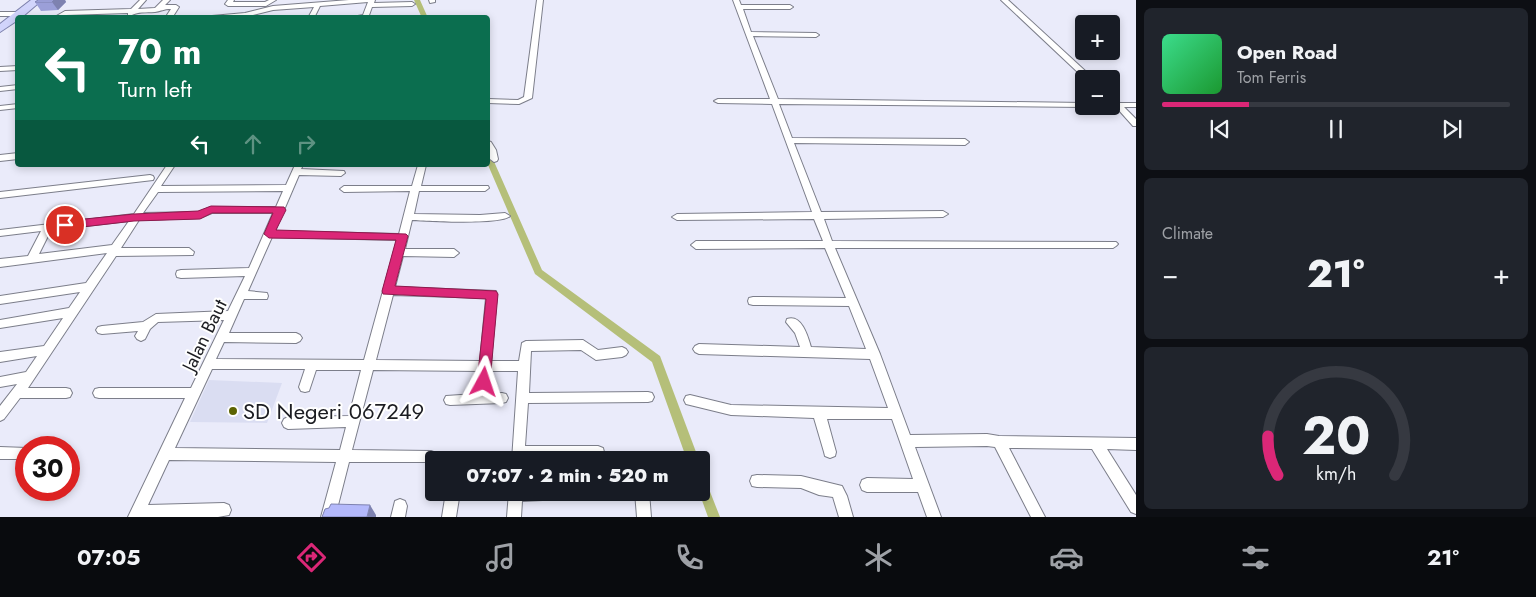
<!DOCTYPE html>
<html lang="en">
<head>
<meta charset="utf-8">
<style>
	:root { --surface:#171b24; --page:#20242c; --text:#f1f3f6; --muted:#9ea1a6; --line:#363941; --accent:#db2777 }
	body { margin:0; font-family:Jost,sans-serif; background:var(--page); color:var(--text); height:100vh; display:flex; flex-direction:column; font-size:19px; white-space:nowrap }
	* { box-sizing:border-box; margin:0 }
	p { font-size:16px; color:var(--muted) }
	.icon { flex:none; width:28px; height:28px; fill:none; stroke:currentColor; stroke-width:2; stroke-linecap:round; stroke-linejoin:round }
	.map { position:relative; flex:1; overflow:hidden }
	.sheet { display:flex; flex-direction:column; gap:8px; padding:8px; background:#0d0f14; width:400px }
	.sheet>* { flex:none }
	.guide { position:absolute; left:15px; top:15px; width:475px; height:152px; border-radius:5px; box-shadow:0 2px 8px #0003; background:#0b6e4f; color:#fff; overflow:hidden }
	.controls { position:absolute; left:1075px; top:15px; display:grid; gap:10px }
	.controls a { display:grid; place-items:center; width:45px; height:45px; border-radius:5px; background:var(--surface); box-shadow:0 2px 8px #0003; font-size:25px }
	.speed { position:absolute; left:15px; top:436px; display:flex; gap:10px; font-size:25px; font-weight:700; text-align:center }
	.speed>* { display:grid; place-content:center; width:65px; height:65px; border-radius:50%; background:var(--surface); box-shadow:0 2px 8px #0003; line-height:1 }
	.speed .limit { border:8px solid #d22; background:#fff; color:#111 }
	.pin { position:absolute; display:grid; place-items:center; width:42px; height:42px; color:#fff; margin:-21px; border:2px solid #fff; border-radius:50%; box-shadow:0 1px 5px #0007 }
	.me { position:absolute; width:55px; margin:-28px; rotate:5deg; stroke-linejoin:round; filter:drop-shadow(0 0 4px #0008) }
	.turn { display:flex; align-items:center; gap:18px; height:105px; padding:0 20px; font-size:22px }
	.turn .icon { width:65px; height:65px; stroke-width:2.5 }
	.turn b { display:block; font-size:35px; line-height:42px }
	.lanes { display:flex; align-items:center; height:48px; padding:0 20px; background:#0003; justify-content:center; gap:25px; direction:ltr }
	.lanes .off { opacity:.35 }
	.big { font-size:38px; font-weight:800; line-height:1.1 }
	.sheet .widget { flex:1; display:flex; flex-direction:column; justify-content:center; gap:8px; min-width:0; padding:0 18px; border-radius:8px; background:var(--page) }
	.sheet .dial { align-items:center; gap:0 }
	.dial svg { height:130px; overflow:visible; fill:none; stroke:var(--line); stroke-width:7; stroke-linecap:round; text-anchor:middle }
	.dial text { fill:var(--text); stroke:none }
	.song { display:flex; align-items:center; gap:15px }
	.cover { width:60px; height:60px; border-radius:8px; background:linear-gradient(135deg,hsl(150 70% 55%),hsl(130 70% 35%)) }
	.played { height:5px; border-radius:2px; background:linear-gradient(90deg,var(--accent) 25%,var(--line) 25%) }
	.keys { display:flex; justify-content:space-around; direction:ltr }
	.heat { display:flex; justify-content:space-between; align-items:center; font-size:28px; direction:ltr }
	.trip { position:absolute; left:425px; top:451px; width:285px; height:50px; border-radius:5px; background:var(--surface); box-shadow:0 2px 8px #0003; font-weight:800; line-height:50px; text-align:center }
	.tabs { display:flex; height:80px; justify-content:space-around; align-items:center; background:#090b0e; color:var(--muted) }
	.tabs .icon { width:35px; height:35px }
	.tabs .selected { color:var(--accent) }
	.tabs b { font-size:22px; color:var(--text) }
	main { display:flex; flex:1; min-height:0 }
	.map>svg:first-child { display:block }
	.built { fill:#daddf2 }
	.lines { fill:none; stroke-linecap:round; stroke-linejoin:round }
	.canal { fill:#b5bf79; fill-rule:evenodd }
	.minor-casing { stroke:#7c7e8a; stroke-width:2 }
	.primary-casing { stroke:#7e82ad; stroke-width:2 }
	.minor { fill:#fff; fill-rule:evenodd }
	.primary { fill:#d1d4fb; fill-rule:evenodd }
	.wall { fill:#9b9fd8 }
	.shaded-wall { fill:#7e82b0 }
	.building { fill:#b4b9fb; stroke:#7e82b0 }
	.route { fill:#db2777; stroke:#8e194d }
	.poi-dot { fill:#5c6402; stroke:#fff; stroke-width:2 }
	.labels { text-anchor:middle; stroke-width:4; stroke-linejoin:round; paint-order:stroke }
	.street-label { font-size:19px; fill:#1c1d22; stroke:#fff }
	.near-poi-label { font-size:22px; fill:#1c1d22; stroke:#fff; text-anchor:start }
</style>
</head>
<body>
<main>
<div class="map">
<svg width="1136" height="517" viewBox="0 0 1136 517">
	<rect width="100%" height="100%" fill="#eaebfa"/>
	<path class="built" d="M209,380L282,383L267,423L190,422Z"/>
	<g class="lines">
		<path class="canal" d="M414,0H420L428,18H422Z
			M488,155L492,157L542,270L660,356L699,460H687L652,362L535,274L488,165Z
			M701,477L705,479L720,517H708L699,492H701Z"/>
		<g class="minor-casing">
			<path id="minor" d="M140,0H146L138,9L155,8L163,0H170L165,5H176L179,7L172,18H165L171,9C163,9 162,11 155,12C146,13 138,11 130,16L128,15V13L66,15L62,18H53L65,11L131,9Z
				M228,0H234L233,2H265L269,0H276L266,6H228L225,4Z
				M349,0H375L374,3L412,2L415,4L412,6L372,7L368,18H347L363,15L368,2L320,6L314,18H308L314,7L273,10L245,17L190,18L245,13L273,6Z
				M429,0H435V2L430,3Z
				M537,0H543L532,98L519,104L488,103V99L518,100L524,97Z
				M733,0H739L741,5H790L793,7L790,9H743L751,32L816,33L819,35L816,37L753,36L778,99L1084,103V106H1087L1084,107L779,104L792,138L965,139L969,142L965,145L794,143L821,212L943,211L948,214L943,217L824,219L832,241L1116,242L1118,244L1116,246L1113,248H835L880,354L910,435L987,434L999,436L1136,438V450L1107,449L1136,495V514L1131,512L1092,449L1009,448L1045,517H1031L995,447L987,446L915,447L941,517H927L918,492H867L862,490L860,485L862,480L867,478L913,479L892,419H827L836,452L835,456L830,458L825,456L824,452L814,418L731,415L686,404L684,400L686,396L690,395L731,405L888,408L870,359L699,354L695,352L693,349L695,346L699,344L800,347L795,333L786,322L787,319C802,314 808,337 811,347L866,349L849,306L753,305L749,304L748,301L749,298L753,297L846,298L825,248L696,249L691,245L696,241H823L814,219L677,220L672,217L677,214L812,212L772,104L718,103L714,101L718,99H770Z
				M1001,0H1008L1094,79H1085Z
				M0,12H19L22,14L19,16H0Z
				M18,66V70L0,71V67Z
				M18,85V89L0,91V87Z
				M1111,96L1120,103H1136V107H1124L1136,119V126H1133L1116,107H1112Z
				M18,104V108L0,110V106Z
				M488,141L491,142L496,150L498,159L497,161L494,162L490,159L488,150Z
				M18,153V159L0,161V155Z
				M167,165H175L161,186L286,185L295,165H303L301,169L344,171L345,173L341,176L299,175L275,231L399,234L410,191L344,192L340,189L344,186H412L418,165H426L421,186H488L489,188L485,191H419L414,214L480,215L505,213L510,216C501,225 428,221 412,220L405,249H454L459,253L454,257L403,256L395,287L496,291L497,294L491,361H519L522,343L526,341L583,340L598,350L622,347L626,349L628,352L626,355L622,357L596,360L581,350L531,351L529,393L648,392L652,393L654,397L652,401L648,402L528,403L525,446H598L603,448L604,452L603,456L598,458H525L524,460H512L518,371H490L488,393H502L506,394L508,398L506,402L502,403L450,405L446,404L444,400L446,396L476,394L479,371L373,370L352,450L431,451L436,453L437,457L434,462H349L335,517H321L336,462L169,460L148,505L224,503L229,505L231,510L229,515L218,517H128L185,398H99L95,397L93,393L95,389L99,388H191L224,320L158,322L150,329L145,339L141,341L137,339L135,336L138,331L102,334L98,333L96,330L98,327L102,326L143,322L156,314L228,311L245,276L181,278L177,277L176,274L177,271L181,270L249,268L273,213H212L200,218L139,220L121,248H189L194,252L193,255L116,256L28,388H66L70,389L72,393L70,397L66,398H20L4,419L0,421V406L17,384L0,387V377L26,372L37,356L0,362V352L44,346L63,318L0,328V320L69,308L80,292L0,304V296L86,283L107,253L0,267V259L28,256L41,231L0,236V230L134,214ZM283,191L276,207H211L199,212L143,213L158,192ZM129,221L112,245L39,254L51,230ZM272,237L397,240L364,360L216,359L224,342L296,343L300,341L302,338L300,335L296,333H229L244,299H267L268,296L267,293L248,291ZM393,295L486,298L480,361L376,360ZM212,369H305L299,387L301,391L305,392L309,391L316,370H361L349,416L288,417L284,419L282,423L284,427L288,429L346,427L340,450L175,448Z
				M150,175L153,176L154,178L153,180L0,198V192Z
				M0,447L27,448L26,459H0Z
				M757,475L801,476L842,486L847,496L853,517H839L833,497L819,495L801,488L757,487L752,486L750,481L752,476Z
				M446,492H460L456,517H442Z
				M509,492H570L568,497L563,499L522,501L521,517H507Z
				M635,492H649L651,517H637Z
				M400,499L405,501L407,506L405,517H391L395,501Z"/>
		</g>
		<g class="primary-casing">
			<path id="primary" d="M31,0H42L21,18H18V20L0,32V24Z"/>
		</g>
		<use href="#minor" class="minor"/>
		<use href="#primary" class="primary"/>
	</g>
	<path class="wall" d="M38,0H65L66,2L58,10L41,11L35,2Z"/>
	<path class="shaded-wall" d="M54,0H65L66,2L58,10L52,2Z
		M370,505L376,515V517H367Z"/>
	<path class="building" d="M38,0H54L52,2H35Z
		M331,504L370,505L367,517H322L325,509L329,508Z"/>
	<path class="route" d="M211,206L284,207L286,210L276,230L406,234L408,236L395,286L496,291L498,294L490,382L488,386L484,388L479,386L477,382L486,299L383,294L382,291L396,240L269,238L264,234L273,213H212L200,219L134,221L65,229L60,225L65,221L134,214L198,211Z"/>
	<circle class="poi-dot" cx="233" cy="411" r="5"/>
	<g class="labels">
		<g class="street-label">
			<text transform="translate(204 335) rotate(-64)" y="7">Jalan Baut</text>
		</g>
		<g class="near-poi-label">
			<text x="243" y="419">SD Negeri 067249</text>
		</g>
	</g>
</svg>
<div class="controls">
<a>+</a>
<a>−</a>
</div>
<div class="speed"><div class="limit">30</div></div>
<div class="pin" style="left:65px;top:225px;background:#d93025"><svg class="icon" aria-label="arrive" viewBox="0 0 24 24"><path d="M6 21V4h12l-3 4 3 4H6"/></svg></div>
<svg class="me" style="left:484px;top:382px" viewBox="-20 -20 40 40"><path d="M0-17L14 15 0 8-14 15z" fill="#db2777" stroke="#fff" stroke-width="4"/></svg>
<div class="trip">07:07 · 2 min · 520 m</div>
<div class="guide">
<div class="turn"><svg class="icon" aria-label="left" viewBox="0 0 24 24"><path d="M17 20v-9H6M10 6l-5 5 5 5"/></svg><div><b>70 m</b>Turn left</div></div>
<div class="lanes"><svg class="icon" aria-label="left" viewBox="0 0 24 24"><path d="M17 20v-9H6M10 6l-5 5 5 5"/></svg><svg class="icon off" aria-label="ahead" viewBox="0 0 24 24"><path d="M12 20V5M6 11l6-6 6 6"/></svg><svg class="icon off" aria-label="right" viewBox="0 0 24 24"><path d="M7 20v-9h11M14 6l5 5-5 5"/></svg></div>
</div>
</div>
<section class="sheet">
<div class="widget">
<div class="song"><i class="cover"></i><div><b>Open Road</b><p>Tom Ferris</p></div></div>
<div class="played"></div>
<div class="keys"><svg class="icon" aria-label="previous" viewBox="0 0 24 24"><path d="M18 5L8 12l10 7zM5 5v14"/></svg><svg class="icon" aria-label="pause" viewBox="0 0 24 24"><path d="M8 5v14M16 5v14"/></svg><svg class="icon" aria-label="next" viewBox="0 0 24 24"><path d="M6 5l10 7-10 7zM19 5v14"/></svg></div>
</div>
<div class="widget"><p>Climate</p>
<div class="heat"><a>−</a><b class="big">21°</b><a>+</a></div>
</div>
<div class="widget dial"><svg viewBox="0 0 100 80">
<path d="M14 69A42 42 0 1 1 86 69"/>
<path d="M14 69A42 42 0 0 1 8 45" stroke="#db2777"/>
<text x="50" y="56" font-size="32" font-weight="700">20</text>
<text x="50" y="72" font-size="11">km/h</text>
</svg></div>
</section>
</main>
<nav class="tabs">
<b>07:05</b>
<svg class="icon selected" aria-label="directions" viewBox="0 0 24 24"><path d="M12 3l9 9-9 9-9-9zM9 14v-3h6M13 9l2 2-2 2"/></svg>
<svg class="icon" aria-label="music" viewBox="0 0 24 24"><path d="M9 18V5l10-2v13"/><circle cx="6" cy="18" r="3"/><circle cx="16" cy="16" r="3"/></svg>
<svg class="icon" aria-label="phone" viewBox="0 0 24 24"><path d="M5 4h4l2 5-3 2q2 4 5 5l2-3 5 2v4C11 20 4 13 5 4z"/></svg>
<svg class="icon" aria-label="climate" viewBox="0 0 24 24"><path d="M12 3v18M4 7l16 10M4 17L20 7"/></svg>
<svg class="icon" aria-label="car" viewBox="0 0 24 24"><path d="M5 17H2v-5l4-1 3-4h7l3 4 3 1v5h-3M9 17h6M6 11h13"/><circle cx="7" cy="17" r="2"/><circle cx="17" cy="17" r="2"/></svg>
<svg class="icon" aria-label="filters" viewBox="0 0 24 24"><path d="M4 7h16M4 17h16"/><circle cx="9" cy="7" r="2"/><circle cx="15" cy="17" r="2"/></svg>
<b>21°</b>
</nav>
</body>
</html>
